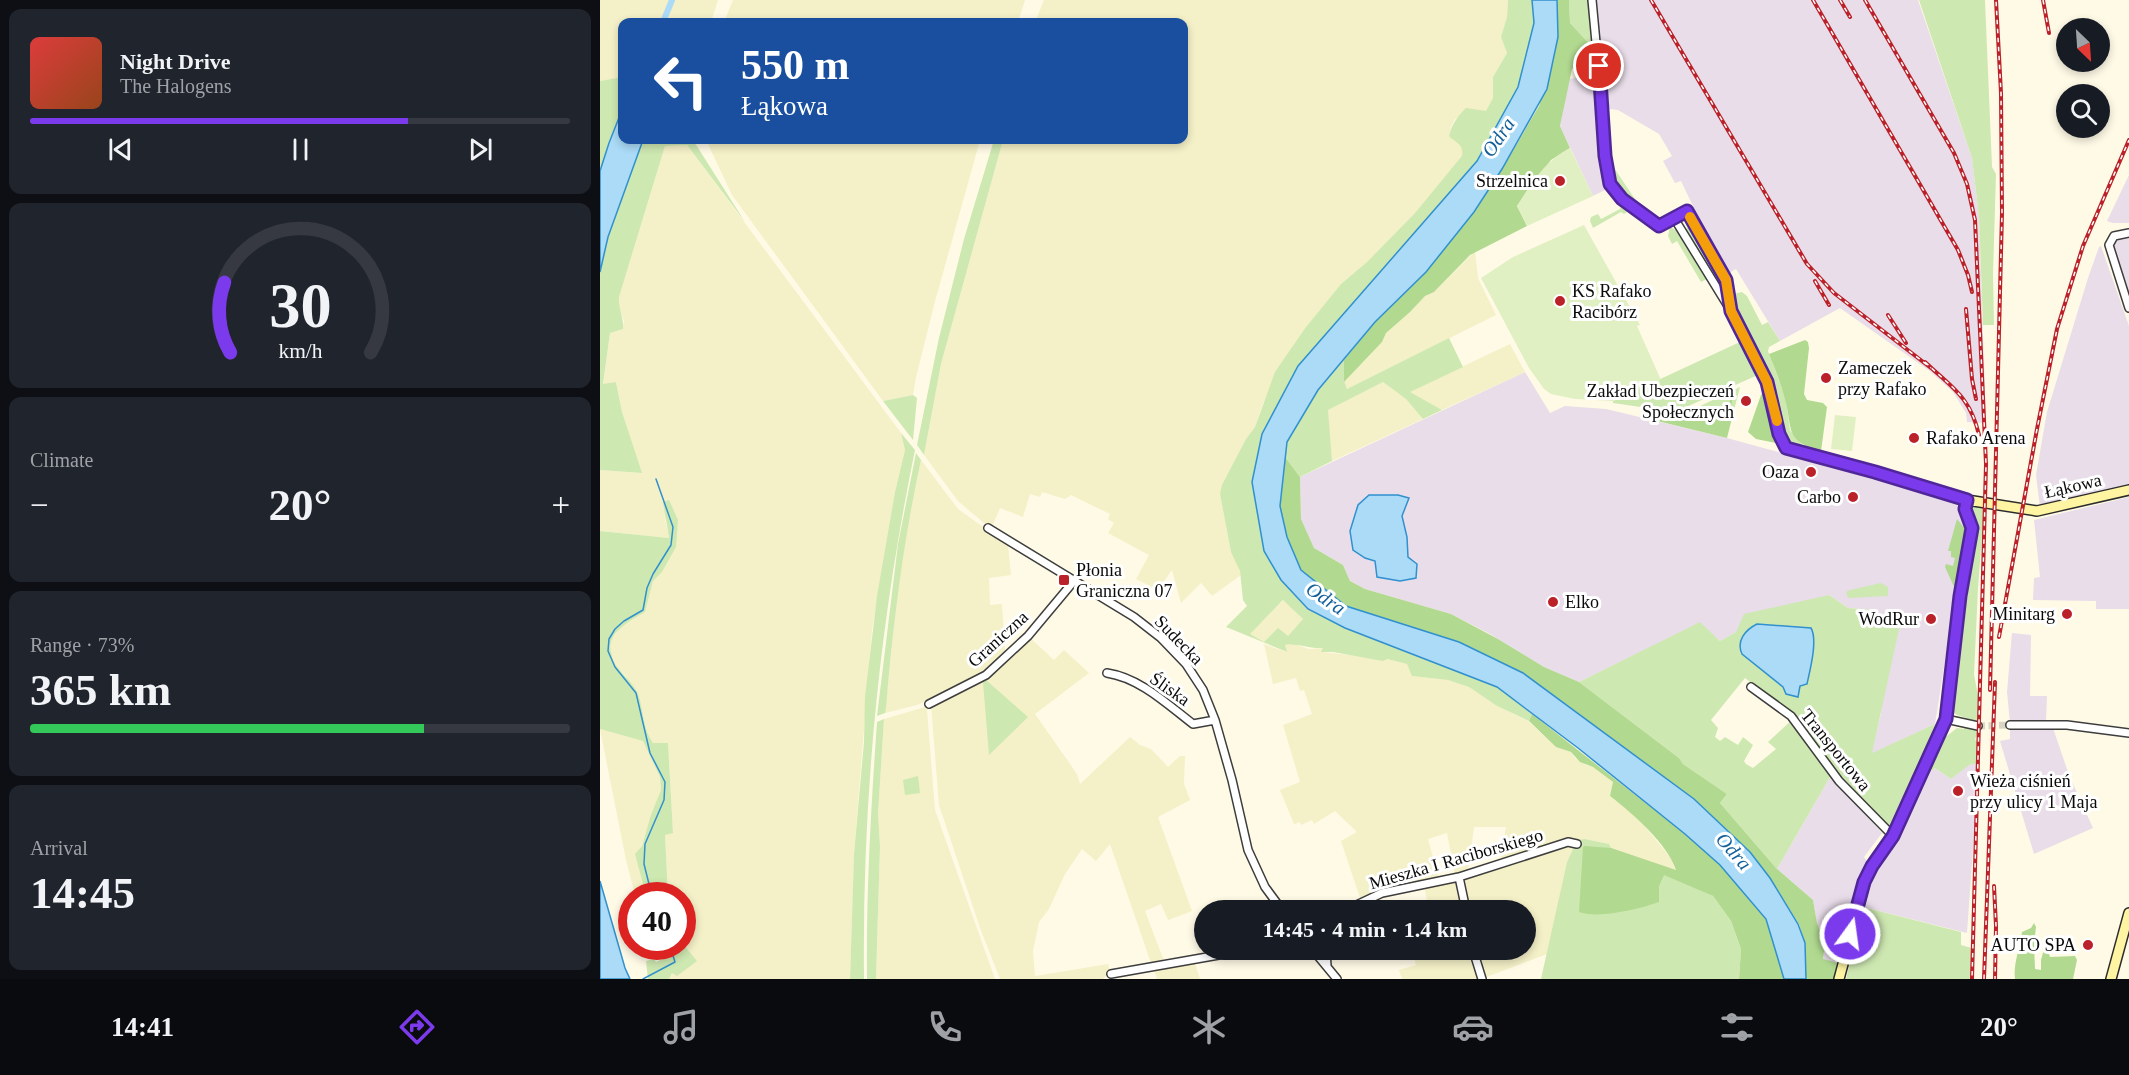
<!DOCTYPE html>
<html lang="en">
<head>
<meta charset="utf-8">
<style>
	:root { --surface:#171b24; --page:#20242c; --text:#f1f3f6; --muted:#9ea1a6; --line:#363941; --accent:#7c3aed }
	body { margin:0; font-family:Georgia,serif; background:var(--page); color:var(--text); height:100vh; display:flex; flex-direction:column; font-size:22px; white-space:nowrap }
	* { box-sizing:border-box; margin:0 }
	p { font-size:20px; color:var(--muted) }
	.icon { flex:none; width:33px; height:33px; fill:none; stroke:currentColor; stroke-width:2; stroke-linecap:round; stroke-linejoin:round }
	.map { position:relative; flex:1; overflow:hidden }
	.details { display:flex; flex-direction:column; gap:9px; padding:9px; background:#0d0f14; width:600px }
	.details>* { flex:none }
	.guide { position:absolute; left:18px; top:18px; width:570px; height:126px; border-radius:12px; box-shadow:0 3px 9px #0003; background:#1a4fa0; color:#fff; overflow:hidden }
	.needle { width:39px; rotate:155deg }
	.controls { position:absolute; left:1456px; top:18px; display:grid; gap:12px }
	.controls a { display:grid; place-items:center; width:54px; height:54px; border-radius:50%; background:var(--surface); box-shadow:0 3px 9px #0003; font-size:30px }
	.speed { position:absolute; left:18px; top:882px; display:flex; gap:12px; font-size:30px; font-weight:700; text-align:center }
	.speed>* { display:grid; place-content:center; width:78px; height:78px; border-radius:50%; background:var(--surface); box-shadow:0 3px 9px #0003; line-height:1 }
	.speed .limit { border:9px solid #d22; background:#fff; color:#111 }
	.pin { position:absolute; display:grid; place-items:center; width:51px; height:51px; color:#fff; margin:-26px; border:3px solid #fff; border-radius:50%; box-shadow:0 2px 6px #0007 }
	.me { position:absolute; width:66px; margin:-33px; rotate:14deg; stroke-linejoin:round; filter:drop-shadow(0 0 4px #0008) }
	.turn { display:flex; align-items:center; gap:21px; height:126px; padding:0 24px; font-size:27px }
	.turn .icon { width:78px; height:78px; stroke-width:2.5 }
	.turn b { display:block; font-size:42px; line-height:51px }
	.big { font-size:45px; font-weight:700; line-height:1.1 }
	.details .card { flex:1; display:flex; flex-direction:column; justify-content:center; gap:9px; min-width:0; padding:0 21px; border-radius:12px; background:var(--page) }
	.details .dial { align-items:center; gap:0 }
	.dial svg { height:156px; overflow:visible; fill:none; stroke:var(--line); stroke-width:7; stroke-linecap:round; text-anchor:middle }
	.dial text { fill:var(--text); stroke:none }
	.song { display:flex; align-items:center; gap:18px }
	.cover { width:72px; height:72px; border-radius:9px; background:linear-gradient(135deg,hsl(0 70% 55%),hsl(20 70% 35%)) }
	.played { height:6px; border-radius:3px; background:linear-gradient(90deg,var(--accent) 70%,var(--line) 70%) }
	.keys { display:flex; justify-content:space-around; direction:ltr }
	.heat { display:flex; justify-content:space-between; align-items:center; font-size:33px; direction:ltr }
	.charge { height:9px; border-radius:4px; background:linear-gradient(90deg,#34c759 73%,var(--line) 0) }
	.trip { position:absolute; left:594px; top:900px; width:342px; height:60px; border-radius:30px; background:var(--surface); box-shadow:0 3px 9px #0003; font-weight:700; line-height:60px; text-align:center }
	.menu { display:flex; height:96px; justify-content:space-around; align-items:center; background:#090b0e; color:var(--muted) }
	.menu .icon { width:42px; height:42px }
	.menu .current { color:var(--accent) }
	.menu b { font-size:27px; color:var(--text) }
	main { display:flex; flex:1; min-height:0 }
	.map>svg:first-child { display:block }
	.industrial { fill:#e8dde9 }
	.farmland { fill:#f4f0c7 }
	.green { fill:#cee8b1; fill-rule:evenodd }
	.forest { fill:#b1d990 }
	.pitch { fill:#e0f0c3 }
	.water { fill:#abdbf7; stroke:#3190ce; stroke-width:1.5 }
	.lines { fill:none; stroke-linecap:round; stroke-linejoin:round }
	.stream { stroke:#3190ce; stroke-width:1.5 }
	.canal { stroke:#abdbf7; stroke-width:6 }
	.street-tunnel { stroke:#dad6c5; stroke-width:7; stroke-dasharray:7 3.5; stroke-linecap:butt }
	.street-casing { stroke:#3d3d3d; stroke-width:10 }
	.secondary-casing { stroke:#2c2c2c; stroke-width:12 }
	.street { stroke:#fff; stroke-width:7 }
	.secondary { stroke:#fff4a1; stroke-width:9 }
	.rail-casing { stroke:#ba2129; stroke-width:4 }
	.rail { stroke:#fff; stroke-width:1.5; stroke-dasharray:4.5; stroke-linecap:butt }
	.route-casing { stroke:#51269a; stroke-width:15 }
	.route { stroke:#7c3aed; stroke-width:10 }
	.slow { stroke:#f59e0b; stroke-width:10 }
	.poi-dot { fill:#ba2129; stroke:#fff; stroke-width:2 }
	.labels { text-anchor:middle; stroke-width:6; stroke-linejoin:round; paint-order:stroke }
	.poi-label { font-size:18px; fill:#0a0a0a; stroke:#fff; text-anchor:end }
	.street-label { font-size:18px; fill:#0a0a0a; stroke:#fff }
	.water-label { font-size:20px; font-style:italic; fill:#13609b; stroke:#fff }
</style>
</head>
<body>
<main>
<section class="details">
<div class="card">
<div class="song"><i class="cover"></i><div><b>Night Drive</b><p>The Halogens</p></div></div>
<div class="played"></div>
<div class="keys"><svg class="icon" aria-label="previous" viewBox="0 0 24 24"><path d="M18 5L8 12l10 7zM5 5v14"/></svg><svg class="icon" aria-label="pause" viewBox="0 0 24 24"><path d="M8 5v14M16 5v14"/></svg><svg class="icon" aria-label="next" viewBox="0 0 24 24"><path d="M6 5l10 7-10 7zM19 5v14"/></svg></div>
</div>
<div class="card dial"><svg viewBox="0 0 100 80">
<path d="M14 69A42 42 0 1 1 86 69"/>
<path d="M14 69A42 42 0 0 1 11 33" stroke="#7c3aed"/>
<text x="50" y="56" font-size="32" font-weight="700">30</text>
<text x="50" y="72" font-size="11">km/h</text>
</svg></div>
<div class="card"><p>Climate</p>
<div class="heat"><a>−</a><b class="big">20°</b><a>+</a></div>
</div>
<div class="card"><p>Range · 73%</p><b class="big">365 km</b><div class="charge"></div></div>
<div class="card"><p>Arrival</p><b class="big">14:45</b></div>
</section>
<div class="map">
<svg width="1529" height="979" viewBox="0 0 1529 979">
	<rect width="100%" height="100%" fill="#fffae6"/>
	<path class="industrial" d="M996,0H1318L1372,158L1379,217L1386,423L1367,422L1366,413L1353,392L1331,372L1240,308L1180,341L1136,269L1129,273L1100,221L1081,181L1075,183L1063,161L1072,156L1059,134L1018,110L1009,109L1004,79Z
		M997,75L1003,179L1007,189L993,196L960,126L969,79Z
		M1529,175V223H1513L1507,221Z
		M1523,236H1529V303L1517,271L1512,241Z
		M1501,246L1529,326V487L1440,507L1436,475L1447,412L1488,278L1499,247Z
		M925,372L950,413L965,406L1006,409L1127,438L1356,501L1366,528L1335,724L1271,754L1281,713L1288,619H1276L1277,610L1248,608L1229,595L1136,632L1120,641L1100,623L979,682L944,667L890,634L851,614L765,589L750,581L743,565L714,548L701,519L700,477Z
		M1529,497V609H1496V601L1433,600L1434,578L1440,577L1434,520Z
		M1412,633L1431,635L1430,696H1447L1446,721L1410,722L1407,692Z
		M1410,728H1453L1469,775L1493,828L1434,854L1400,741L1410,739Z
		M1379,763L1367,933L1263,907L1270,879L1298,838L1328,769L1332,771L1335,768L1351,779L1368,765Z
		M1230,777L1282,833L1264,857L1269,864L1257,891L1238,963L1223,960L1225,944L1217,923L1213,900L1177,869Z"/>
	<path class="farmland" d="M0,0H118L111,22H22V77L0,81Z
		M133,0H425L418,22H124Z
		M444,0H908L907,17L901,37L907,53L893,77V98L887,111L855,119L851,127L849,136L860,143L863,149V156L815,213L767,262L741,284L706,327L663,403L655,427L646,439L620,494L631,552L637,561L641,575L612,596L601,583L581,603L572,570L558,590L536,579L549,555L508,533L514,523L508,519L510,514L471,495L465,499L442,492L440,497L430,494L423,517L400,508L391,529L358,501L324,455L341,364L403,140H584V22H435Z
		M106,140H380L334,305L316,377L313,395L283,401L132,195Z
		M87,145L301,433L305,450L295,492L272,630L254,854L250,979H69L72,973L96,961L83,944L82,896L68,895L65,834L73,833L68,744L53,743L47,735L42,715L26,676L16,667L10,651L11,640L21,627L45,612L53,581L62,572L76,547L64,515L69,538L0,531V470L41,473L22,412L16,382L3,385L10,333L23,329L24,321L18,305L19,297L65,146Z
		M875,251L878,278L896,315L747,389L744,382L782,342L786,333L810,312L825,296L834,292Z
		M910,344L925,372L842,410L809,392Z
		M783,382L806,399L823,419L732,461L727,410Z
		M321,460L358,509L408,545L411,575L389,578L390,605L402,604L405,651L404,656L385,673L365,684L317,705L285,713L298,586L307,524Z
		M684,600L703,619L688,636L664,642L649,634Z
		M429,637L454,660L464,650L489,673L435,714L477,774L480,784L530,737L540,745L551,749L568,767L580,756H585L584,784L590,800L558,817L592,911L568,920L561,904L545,911L564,961L551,963L510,844L496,861L482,849L465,874L449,909L439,922L433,951L435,976L508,964L510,972L503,979H400L380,928L339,805L331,705L327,710L335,810L395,979H276L280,846L278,814L284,719L332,705L386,680Z
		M664,644L686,652L685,645L695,644L709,649L724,648L722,652L786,659L807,664L813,676L848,680L869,687L897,706L928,721L956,747L971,752L975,758L986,765L993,767L1013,782L1010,796L1038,818L1070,857L1076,871L1011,848L1009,844L985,839L900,862L906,827H874L868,872L855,875L847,833L828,839L839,879L761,901L741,841L757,832L735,811L714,824L712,820L701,825L700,822L694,824L680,790L700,782L683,725L712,714L704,690L700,691L696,678L673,684Z
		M0,729L43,741L60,777L61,790L41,847L36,854L46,895H35L26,860Z
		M970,844L973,849L967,862L947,954L881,979H802L799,970L816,965L812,950H926V910H829L824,886Z
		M594,961L600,979H557L554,969Z"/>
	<path class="green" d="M908,0H932L934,23L918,87L877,161L814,236L698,366L662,434L681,580L708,609L745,628L897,687L932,714L929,721L897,706L869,687L848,680L812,676L807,664L787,659L783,661L733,652H721L723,648C709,649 698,643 685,645L687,652L626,627L647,606L643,600L640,571L631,552L620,494L622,485L646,439L655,427L675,372L706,327L741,284L767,262L815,213L862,156C864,144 857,144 849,136C852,124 857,117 866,108L886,111L893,98V77L907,53L901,37L907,17ZM683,600L703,619L688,636L678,628L664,642L650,634Z
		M969,0H989L994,49L970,23Z
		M1319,0H1385L1392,167L1396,174L1393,275L1394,325H1383L1379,217L1372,158Z
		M22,77V109L9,141L0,172V81Z
		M43,140H93L145,222L87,145L65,146L19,297C18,309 24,317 23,329L10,333L3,384L16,382L22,412L42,473L0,470V272L8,237Z
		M394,140H403L341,364L324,455L317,445L339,338L364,239Z
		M1012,165L1039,205L1037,208C1021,195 1013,188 1009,166Z
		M1021,205L1026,207L1027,212L1024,214L1021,212L993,228L990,221L991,217L998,214L1001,219L1020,209Z
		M1093,225L1120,272L1111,277L1084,230Z
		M1070,227L1079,232L1107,279L1101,282L1077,241L1072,244L1068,236Z
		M1142,292L1147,296L1162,325L1168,322L1180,341L1169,347L1168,351L1186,400L1190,430L1203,446H1195L1188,441L1169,377L1139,321L1133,294Z
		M849,338L863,367L810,392L842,410L823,419L806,399L783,382L728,410L732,461L700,477L685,457L687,442L718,390L744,360V381L747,389Z
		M1142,341L1160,374L1075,412L1013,403V401Z
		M1140,387L1133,414L1131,407L1134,394L1126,406H1124L1120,419L1075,418Z
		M313,395L317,398L313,440L283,401Z
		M301,433L315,450C279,625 262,800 264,979H250L254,854L264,742L265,697L277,596L295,492L305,450Z
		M316,453L321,460C303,542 293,624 286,708L285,713L277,716L298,544Z
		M69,500L78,520L76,547L62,572L53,581L45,612C29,622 4,633 12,656C13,660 15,665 18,668C24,676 34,684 38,694C44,711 42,728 53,743H68L73,833L65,835L68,895H46L35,854L42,846L51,815L61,790L60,777L43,741L0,729V531L69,538L63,502Z
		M1372,505L1384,508L1378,588L1374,675L1379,700V722L1357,715L1352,711L1377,524Z
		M1281,583L1288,587V596L1248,598L1246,592L1250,590Z
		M1229,595L1248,608L1277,610V619L1288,618L1289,609L1303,611L1272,753L1335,724L1295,828L1290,829L1237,771L1230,777L1177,869L1120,803L1127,794L1083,764L1079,758L979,682L1100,622L1120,641L1136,632L1144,614ZM1145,678L1167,695L1193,719L1168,742L1176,749L1153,768L1146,764L1144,761L1153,745L1143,737L1138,745L1125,737L1120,741L1115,737L1118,728L1111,720Z
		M386,680L428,717L389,755L383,682Z
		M284,719L278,814L280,846L276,979H267C266,893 271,808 277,722Z
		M1364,726L1379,728L1375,740L1379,741V763L1369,765L1351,779L1335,768L1332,771L1329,769L1343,739L1357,728L1364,729Z
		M318,776L320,793L305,795L303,780Z
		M985,839L1009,844L1011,848L1076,871L1087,884L1113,896L1131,921L1141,949L1139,979H941L967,862L973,849L969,841Z
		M1263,907L1361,932V945L1372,948L1371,979H1246Z
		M83,944L97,961L77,976L72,973L69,979H48L46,961L54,959L56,962L63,959L61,947L82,946Z"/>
	<path class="forest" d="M957,0H969L970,23L994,49V63L976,65L972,69L960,126L970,148L951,160L917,206L927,226L870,255L834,292L825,296L810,312L786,333L782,342L744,382V360L775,322L826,272L874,212L902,169L939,106L958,37Z
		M1205,340L1208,342L1209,348L1204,394L1207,400L1223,403L1227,407L1221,451C1184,441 1193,429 1185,399C1181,384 1175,369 1169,354Z
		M1164,391L1167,392L1176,443L1156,439L1148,432L1161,395Z
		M1134,393L1131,407L1133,414L1127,438L1045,418L1048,414L1086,419H1119L1120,410L1127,405Z
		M685,457L700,477L701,519L714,548L743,565L750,581L765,589L851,614L898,639L944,667L979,682L1079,758L1083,764L1127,794L1120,803L1177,869L1213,900L1217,923L1225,944L1223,959L1238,963L1234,979H1206L1205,943L1199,924L1170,878L1150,852L1094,799L923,673L859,642L746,606L701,570L687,537L680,506Z
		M1357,519L1365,529L1356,591L1345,567L1346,564L1353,566L1355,558L1351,557V551H1348Z
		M932,714L1085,834L1120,865L1166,919L1184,979H1139L1141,949L1131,921L1113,896L1064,875L1059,886V902C1040,909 998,919 979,912L983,847L985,846L1011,848L1076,870C1067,843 1032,813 1010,796L1013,782L993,767L980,762L971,752L956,747L929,721Z
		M1434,923L1436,927L1434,943L1435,969L1441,970V960L1444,949L1448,951L1450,957L1475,956L1477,960L1473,979H1415C1413,964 1420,948 1422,932L1431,928Z"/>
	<path class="pitch" d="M970,148L993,196L927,226L917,206C932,182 945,161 970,148Z
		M984,225L1040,325L1037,326L1061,380L1013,401L975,399L951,394L944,389L929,368L881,278L913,257Z
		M1235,415L1256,417L1252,451L1231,449Z"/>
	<path class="water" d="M932,0H957L958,37L947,89L902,169L874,212L826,272L775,322L718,390L687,442L680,506L687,537L701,570L746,606L859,642L923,673L1094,799L1150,852L1170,878L1198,924L1205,943L1206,979H1184L1166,919L1120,865L1085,834L978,748L897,687L745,628L708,609L681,580L664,551L652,482L662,434L698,366L877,161L918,87L934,23Z
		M22,110V140H43L8,237L0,272V171L9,143Z
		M769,495H798L809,498L802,516L807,537L808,557L817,564L816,578L800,581L777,577L775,561L765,558L753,550L750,531L758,505Z
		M1157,624L1211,628C1218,640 1210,670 1207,684L1200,686L1198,697L1186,694L1183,687L1142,654C1136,641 1145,630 1157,624Z
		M0,881L25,968L30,979H0Z"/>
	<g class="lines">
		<path class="stream" d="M52,896L44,864L45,844L64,800L65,782L50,753L36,693L15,667L8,651L9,639L15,629L24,621L43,610L47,588L53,574L71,545L73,527L56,479
			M43,979L75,962L70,946"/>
		<path class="canal" d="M63,22L72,0"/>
		<path class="street-tunnel" d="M1378,726L1410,725"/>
		<g class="street-casing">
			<path id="street" d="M992,0L1009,181L1022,199L1059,226L1087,211L1127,280L1131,311L1074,218
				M1529,233L1514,236L1509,245L1529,308
				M1131,311L1167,382L1179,434L1186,448L1307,481L1367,500
				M388,528L534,617L561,638L586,664L603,690L615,720L632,780L648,850L665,887L682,910
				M507,673C540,678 567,704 593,724L615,720
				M1151,687L1191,716L1239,781L1293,836
				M329,704L386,675L428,636L474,581
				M1346,719L1378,726
				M1410,725H1467L1529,733
				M859,877L866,910
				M746,910L782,893L859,877L968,842L977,844
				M713,950L737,979
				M726,950L727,966
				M873,950L882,979
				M511,974L647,950"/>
		</g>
		<g class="secondary-casing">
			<path id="secondary" d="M1239,979L1265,882L1272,866L1293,836L1346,719L1360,596L1372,528L1365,509L1367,500L1437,511L1529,490
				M1511,979L1529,913"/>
		</g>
		<use href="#street" class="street"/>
		<use href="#secondary" class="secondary"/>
		<g class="rail-casing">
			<path id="rail" d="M1051,0L1207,264L1234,293L1331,368
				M1213,0L1358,250L1368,275L1372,292
				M1240,0L1250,17
				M1265,0L1354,153L1367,184L1375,220L1386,464L1372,979
				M1443,0L1449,33
				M1215,281L1229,305
				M1366,309L1372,379L1376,399
				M1288,315L1306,343
				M1325,362C1352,388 1370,396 1379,435
				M1399,637L1437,429L1457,329L1483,246L1529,140
				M1390,690L1402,213L1401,93L1396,0
				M1394,886L1396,926L1395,979
				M1384,979L1395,682"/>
		</g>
		<use href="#rail" class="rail"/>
	</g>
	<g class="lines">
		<g class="route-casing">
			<path id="route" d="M999,66L1005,156L1010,184L1022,199L1059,226L1087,211L1126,280L1131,311L1167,382L1179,434L1186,448L1275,472L1367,500L1365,509L1372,528L1360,596L1346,719L1293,836L1272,866L1264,882L1250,934"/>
		</g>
		<use href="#route" class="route"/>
		<path class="slow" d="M1090,217L1126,280L1131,311L1167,382L1177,421"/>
	</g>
	<g class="poi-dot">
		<circle cx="960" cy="181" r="6"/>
		<circle cx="960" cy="301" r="6"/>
		<circle cx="1226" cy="378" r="6"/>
		<circle cx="1146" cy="401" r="6"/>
		<circle cx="1314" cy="438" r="6"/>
		<circle cx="1211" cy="472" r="6"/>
		<circle cx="1253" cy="497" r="6"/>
		<rect x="458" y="574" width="12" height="12" rx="3"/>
		<circle cx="953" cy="602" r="6"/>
		<circle cx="1467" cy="614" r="6"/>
		<circle cx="1331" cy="619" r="6"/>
		<circle cx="1358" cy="791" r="6"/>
		<circle cx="1488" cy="945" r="6"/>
	</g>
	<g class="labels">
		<g class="poi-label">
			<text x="948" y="187">Strzelnica</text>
			<text x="972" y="297" text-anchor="start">KS Rafako<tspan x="972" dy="21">Racibórz</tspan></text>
			<text x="1238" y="374" text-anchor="start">Zameczek<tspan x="1238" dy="21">przy Rafako</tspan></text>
			<text x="1134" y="397">Zakład Ubezpieczeń<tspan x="1134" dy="21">Społecznych</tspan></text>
			<text x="1326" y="444" text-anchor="start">Rafako Arena</text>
			<text x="1199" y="478">Oaza</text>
			<text x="1241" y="503">Carbo</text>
			<text x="476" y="576" text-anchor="start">Płonia<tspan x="476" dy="21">Graniczna 07</tspan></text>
			<text x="965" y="608" text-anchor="start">Elko</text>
			<text x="1455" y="620">Minitarg</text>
			<text x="1319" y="625">WodRur</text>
			<text x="1370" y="787" text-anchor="start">Wieża ciśnień<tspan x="1370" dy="21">przy ulicy 1 Maja</tspan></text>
			<text x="1476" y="951">AUTO SPA</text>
		</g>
		<g class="street-label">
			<text transform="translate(1473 486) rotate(-13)" y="6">Łąkowa</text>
			<text transform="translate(398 639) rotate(-42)" y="6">Graniczna</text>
			<text transform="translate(579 640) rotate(46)" y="6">Sudecka</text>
			<text transform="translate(570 689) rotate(35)" y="6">Śliska</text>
			<text transform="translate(1236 750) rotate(51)" y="6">Transportowa</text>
			<text transform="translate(856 859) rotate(-16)" y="6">Mieszka I Raciborskiego</text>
		</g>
		<g class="water-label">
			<text transform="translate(898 137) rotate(-56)" y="7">Odra</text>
			<text transform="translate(726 598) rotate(34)" y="7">Odra</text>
			<text transform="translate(1134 851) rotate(49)" y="7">Odra</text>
		</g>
	</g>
</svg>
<div class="controls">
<a><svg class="needle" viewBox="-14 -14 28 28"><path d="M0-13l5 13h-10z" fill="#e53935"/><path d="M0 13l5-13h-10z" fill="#9ea1a6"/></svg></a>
<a><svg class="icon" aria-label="search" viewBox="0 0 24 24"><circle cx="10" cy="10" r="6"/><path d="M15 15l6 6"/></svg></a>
</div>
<div class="speed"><div class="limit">40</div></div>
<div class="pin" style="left:999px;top:66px;background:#d93025"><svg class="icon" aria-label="arrive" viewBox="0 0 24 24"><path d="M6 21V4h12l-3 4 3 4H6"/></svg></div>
<svg class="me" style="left:1250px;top:934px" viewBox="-20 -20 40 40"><circle r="17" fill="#7c3aed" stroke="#fff" stroke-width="3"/><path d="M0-11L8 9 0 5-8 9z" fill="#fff"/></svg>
<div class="trip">14:45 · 4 min · 1.4 km</div>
<div class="guide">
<div class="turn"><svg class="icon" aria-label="left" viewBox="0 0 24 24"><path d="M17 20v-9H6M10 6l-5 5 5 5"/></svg><div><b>550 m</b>Łąkowa</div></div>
</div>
</div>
</main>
<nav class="menu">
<b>14:41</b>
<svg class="icon current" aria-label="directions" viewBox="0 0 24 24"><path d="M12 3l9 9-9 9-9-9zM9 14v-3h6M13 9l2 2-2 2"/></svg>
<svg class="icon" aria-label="music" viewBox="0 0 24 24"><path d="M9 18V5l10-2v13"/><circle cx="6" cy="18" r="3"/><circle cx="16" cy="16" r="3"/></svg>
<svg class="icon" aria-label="phone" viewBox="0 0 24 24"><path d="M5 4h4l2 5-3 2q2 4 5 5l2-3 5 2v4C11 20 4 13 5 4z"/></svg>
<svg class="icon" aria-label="climate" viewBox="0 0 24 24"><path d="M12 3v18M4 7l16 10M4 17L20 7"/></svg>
<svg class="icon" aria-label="car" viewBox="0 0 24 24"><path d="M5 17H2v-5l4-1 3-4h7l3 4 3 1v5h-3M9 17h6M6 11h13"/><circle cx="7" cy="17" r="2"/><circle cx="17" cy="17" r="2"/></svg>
<svg class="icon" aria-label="filters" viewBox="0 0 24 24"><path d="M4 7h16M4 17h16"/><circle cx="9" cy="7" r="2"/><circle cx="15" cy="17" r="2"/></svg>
<b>20°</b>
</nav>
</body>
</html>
